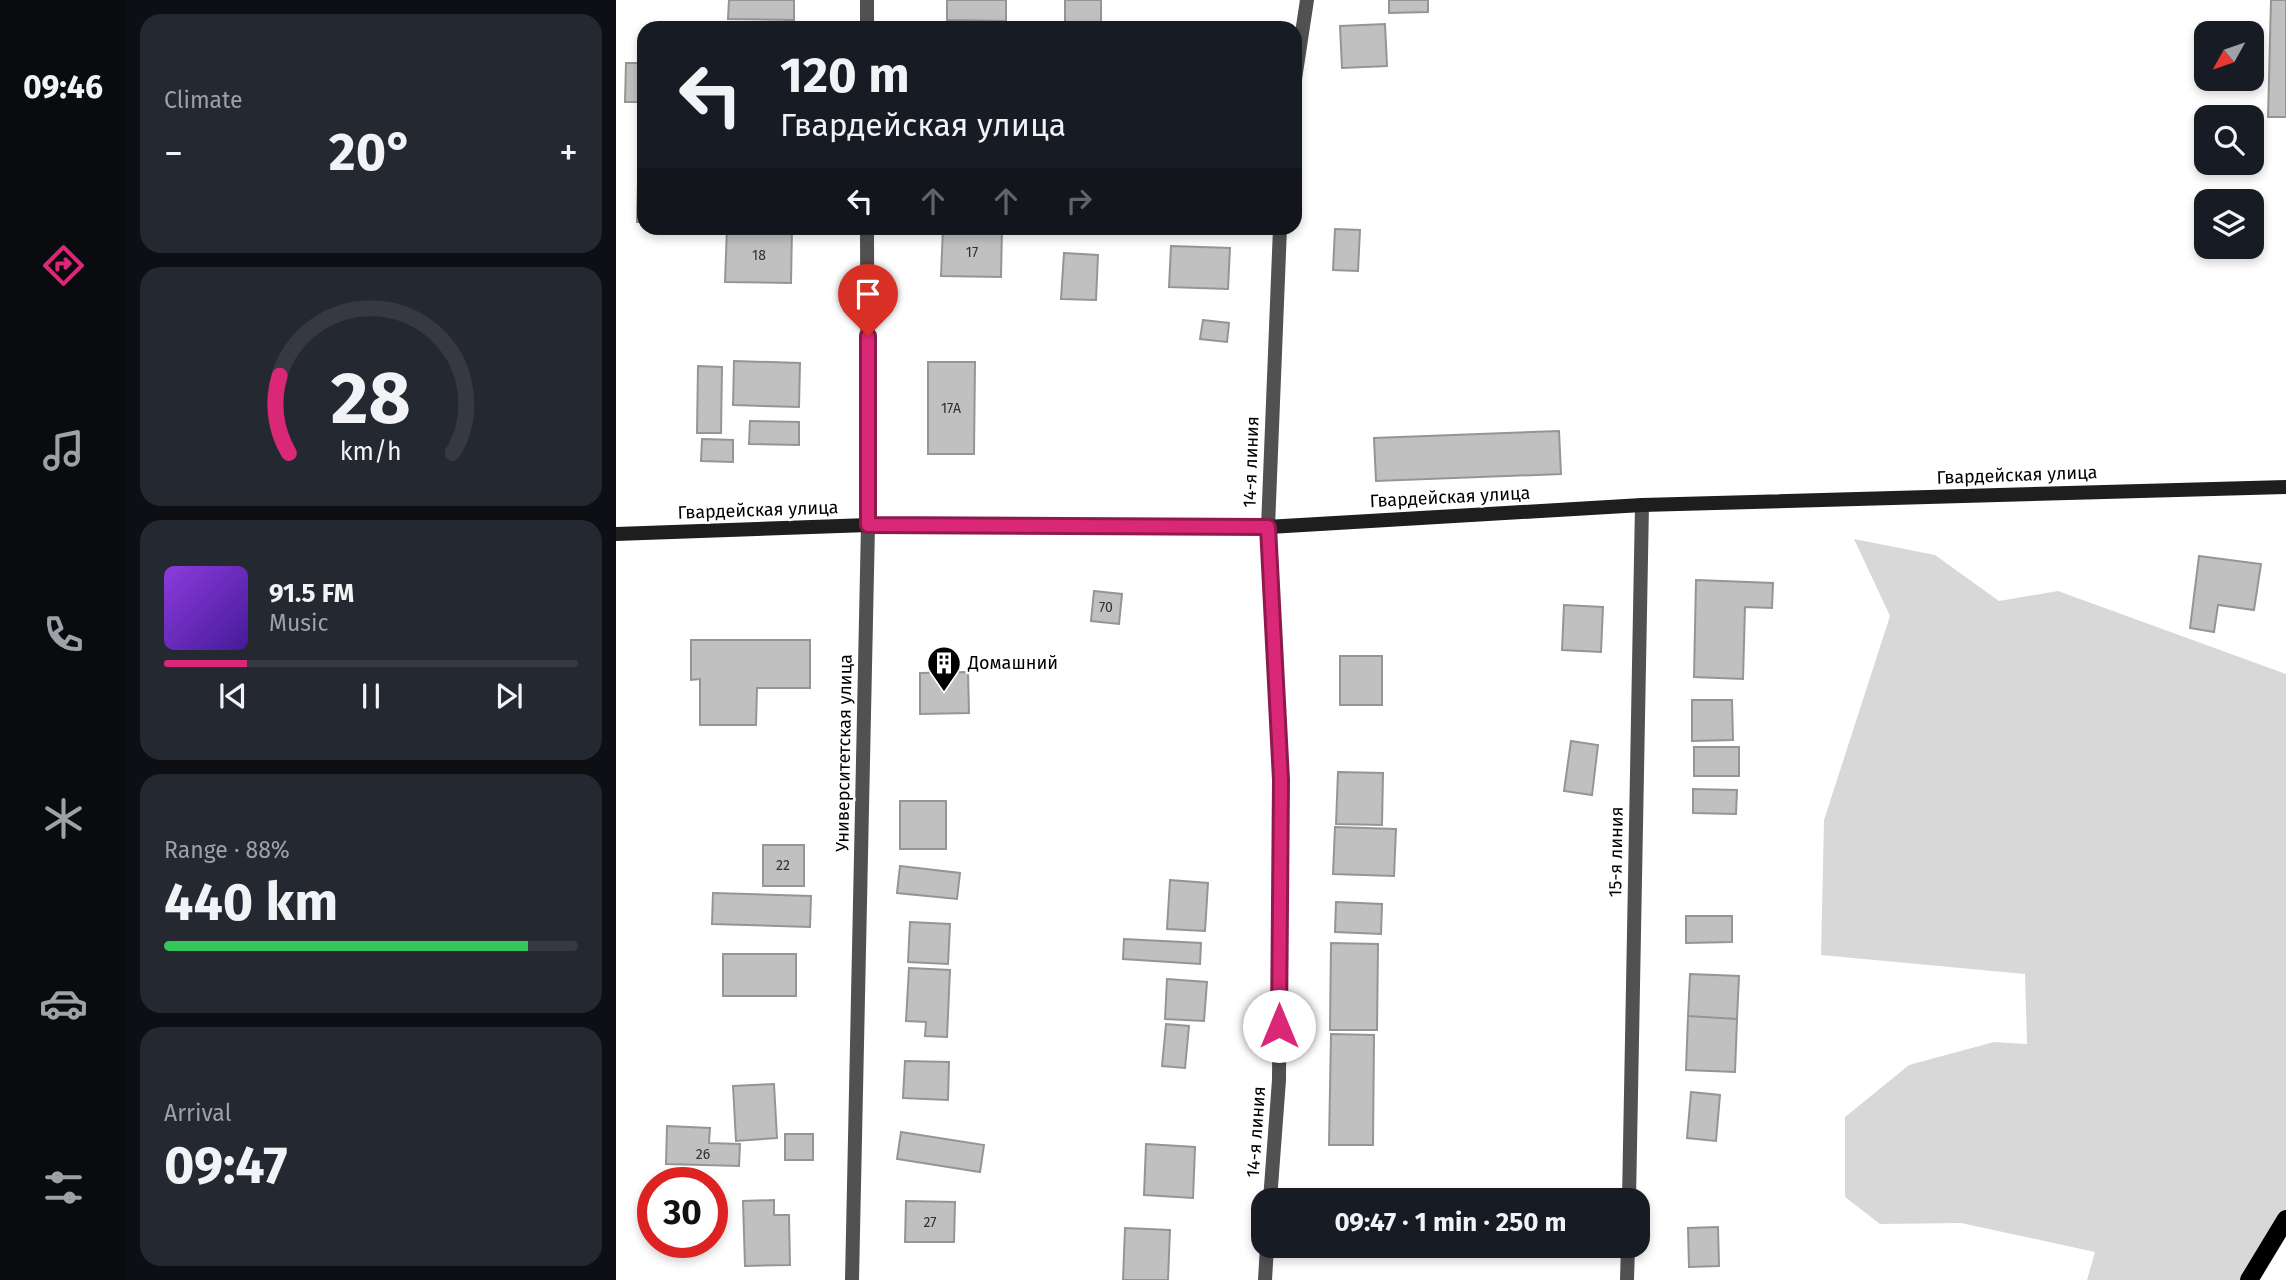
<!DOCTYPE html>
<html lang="en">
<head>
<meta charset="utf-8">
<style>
	:root { --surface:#171b24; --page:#242831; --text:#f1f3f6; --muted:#9ea1a6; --line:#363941; --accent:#db2777 }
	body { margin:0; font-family:"Fira Sans",sans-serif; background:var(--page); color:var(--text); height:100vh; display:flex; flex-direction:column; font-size:26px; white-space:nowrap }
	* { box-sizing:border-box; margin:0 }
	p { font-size:23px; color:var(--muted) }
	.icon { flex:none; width:38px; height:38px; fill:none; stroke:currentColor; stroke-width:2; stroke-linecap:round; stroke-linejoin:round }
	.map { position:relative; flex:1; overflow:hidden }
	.details { display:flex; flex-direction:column; gap:14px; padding:14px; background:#0d0f14; width:490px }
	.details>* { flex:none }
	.guide { position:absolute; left:21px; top:21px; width:665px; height:214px; border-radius:21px; box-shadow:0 4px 10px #0003; background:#171b24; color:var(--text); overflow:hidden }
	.needle { width:46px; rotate:230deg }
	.fabs { position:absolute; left:1578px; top:21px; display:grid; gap:14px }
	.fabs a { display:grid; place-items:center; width:70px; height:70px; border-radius:14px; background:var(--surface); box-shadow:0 4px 10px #0003; font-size:35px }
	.speed { position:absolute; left:21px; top:1167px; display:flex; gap:14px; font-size:35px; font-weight:700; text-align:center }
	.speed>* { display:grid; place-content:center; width:91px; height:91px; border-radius:50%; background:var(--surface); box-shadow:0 4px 10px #0003; line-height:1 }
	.speed .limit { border:10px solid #d22; background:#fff; color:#111 }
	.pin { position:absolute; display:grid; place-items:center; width:60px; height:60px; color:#fff; margin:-72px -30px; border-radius:50% 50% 50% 0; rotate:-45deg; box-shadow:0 0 7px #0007 }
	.pin .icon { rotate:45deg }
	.me { position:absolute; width:77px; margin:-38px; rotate:0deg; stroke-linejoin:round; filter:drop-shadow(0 0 5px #0008) }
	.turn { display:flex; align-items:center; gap:24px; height:147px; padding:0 28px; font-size:32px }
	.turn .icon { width:91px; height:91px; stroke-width:2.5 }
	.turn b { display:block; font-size:49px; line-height:60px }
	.lanes { display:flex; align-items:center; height:66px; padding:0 28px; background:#0003; justify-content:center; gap:35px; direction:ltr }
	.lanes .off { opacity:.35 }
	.big { font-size:52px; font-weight:700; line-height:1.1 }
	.details .tile { flex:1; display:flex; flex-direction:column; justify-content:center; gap:10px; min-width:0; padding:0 24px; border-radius:21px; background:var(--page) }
	.details .dial { align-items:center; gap:0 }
	.dial svg { height:182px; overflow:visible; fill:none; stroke:var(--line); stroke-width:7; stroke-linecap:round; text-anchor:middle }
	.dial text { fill:var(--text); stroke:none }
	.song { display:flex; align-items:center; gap:21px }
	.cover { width:84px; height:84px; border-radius:10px; background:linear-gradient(135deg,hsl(270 70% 55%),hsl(260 70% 35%)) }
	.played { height:7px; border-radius:4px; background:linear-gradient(90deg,var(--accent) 20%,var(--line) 20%) }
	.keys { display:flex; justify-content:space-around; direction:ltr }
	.heat { display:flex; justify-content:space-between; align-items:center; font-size:38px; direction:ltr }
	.charge { height:10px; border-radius:5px; background:linear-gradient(90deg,#34c759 88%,var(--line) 0) }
	.trip { position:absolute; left:635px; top:1188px; width:399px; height:70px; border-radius:21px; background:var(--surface); box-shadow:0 4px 10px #0003; font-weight:700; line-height:70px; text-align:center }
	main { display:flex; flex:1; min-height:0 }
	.tab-bar { display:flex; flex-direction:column; width:126px; justify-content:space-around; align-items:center; background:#090b0e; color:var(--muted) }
	.tab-bar .icon { width:49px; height:49px }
	.tab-bar .selected { color:var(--accent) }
	.tab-bar b { font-size:32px; color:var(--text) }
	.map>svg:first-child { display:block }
	.green { fill:#d8d8d8 }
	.building { fill:#c0c0c0; stroke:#959595; stroke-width:2 }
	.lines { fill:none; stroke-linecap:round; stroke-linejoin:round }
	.primary-casing { stroke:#dbdbdb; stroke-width:19 }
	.street { stroke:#515151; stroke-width:14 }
	.secondary { stroke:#1e1e1e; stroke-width:14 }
	.primary { stroke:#000; stroke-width:18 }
	.route-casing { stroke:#8e194d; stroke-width:18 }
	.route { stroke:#db2777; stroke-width:12 }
	.labels { text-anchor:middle; stroke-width:5; stroke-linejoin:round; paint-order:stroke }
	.number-label { font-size:14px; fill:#303030 }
	.street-label { font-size:18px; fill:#000; stroke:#fff }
	.poi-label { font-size:18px; fill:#000; stroke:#fff; text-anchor:start }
</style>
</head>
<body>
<main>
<nav class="tab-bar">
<b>09:46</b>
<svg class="icon selected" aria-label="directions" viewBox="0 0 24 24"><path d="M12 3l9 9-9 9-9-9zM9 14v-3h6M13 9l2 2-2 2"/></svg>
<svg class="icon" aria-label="music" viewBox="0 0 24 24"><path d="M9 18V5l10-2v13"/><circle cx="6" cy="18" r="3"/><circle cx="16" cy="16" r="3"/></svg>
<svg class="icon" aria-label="phone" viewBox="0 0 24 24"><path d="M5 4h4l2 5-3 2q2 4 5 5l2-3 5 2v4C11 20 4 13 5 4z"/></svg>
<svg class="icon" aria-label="climate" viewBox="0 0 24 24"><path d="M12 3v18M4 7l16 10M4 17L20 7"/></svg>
<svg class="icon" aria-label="car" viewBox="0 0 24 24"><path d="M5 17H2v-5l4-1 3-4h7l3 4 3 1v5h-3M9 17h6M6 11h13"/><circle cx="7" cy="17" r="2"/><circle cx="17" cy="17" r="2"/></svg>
<svg class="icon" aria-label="filters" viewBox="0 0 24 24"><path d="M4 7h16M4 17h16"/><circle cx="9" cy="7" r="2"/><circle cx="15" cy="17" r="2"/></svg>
</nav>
<section class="details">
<div class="tile"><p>Climate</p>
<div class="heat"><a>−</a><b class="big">20°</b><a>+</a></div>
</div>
<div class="tile dial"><svg viewBox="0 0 100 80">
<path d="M14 69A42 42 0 1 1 86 69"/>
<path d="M14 69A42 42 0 0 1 10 35" stroke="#db2777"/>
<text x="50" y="56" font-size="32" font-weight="700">28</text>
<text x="50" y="72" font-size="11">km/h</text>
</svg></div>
<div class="tile">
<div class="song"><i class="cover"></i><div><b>91.5 FM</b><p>Music</p></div></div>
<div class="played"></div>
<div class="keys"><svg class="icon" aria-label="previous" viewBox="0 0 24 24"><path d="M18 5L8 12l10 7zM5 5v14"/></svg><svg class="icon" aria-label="pause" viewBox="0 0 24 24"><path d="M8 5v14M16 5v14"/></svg><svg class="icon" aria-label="next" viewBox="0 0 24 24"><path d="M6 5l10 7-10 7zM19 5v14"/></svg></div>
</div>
<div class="tile"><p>Range · 88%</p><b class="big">440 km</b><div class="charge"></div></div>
<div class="tile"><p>Arrival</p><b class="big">09:47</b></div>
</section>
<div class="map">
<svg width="1670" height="1280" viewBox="0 0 1670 1280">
	<rect width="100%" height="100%" fill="#fff"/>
	<path class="green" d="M1238,539L1319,555L1383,601L1442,591L1670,674V1219L1633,1280H1471L1479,1252L1345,1223L1264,1224L1229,1197V1117L1293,1065L1378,1042L1411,1044L1409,974L1205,955L1208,820L1274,616Z"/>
	<path class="building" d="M113,0H178V20L112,19Z
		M331,0H390V21L331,20Z
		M449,0H485V28H449Z
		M773,0H812V12L773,13Z
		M1655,0H1670V117H1652Z
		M769,24L771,66L726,68L724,26Z
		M10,63H28V102H9Z
		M22,183H28V222H21Z
		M111,228H176L175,283L109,282Z
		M327,228H386L385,277L325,276Z
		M719,229L744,230L742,271L717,270Z
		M555,246L614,248L612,289L553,287Z
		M448,253L482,255L480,300L445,299Z
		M587,320L613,323L611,342L584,339Z
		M118,361L184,363L183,407L117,405Z
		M312,362H359L358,454H312Z
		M82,366L106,367L105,433H81Z
		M134,421L183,422V445L133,444Z
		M943,431L945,474L760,481L758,438Z
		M86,439L117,440V462L85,461Z
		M1583,556L1645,564L1638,610L1602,605L1598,632L1574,628Z
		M1080,580L1157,583L1156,608L1129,607L1127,679L1078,677Z
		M478,591L506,594L503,624L475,621Z
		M948,605L987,607L985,652L946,650Z
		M75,640H194V688H141L140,725H84V679L75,680Z
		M724,656H766V705H724Z
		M352,672L353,713L304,714V673Z
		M1076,700H1116L1117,740L1076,741Z
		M955,741L982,745L976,795L948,791Z
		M1078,747H1123V776H1078Z
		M722,772L767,773L766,825L720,824Z
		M1077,789L1121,790L1120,814L1077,813Z
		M284,801H330V849H284Z
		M719,827L780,829L778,876L717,874Z
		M147,845H188V886H147Z
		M284,866L344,873L341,899L281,893Z
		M554,880L592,883L589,931L551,929Z
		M97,893L195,896L194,927L96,924Z
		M720,902L766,904L765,934L719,932Z
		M1070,916H1116V942L1070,943Z
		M294,922L334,924L332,964L292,962Z
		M508,939L585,943L584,964L507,959Z
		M715,943L762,944L761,1030H714Z
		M107,954H180V996H107Z
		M293,968L334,970L331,1037L309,1036L310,1022L290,1021Z
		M1074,974L1123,976L1121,1019L1072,1016Z
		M551,979L591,982L588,1021L549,1019Z
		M1072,1016L1121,1019L1119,1072L1070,1070Z
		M550,1024L573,1026L569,1068L546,1066Z
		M715,1034L758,1035L757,1145H713Z
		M289,1061L333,1062L332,1100L287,1098Z
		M158,1084L161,1138L120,1141L117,1086Z
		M1075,1092L1104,1095L1100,1141L1071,1138Z
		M51,1126L94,1128L93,1143L124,1144L123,1166L50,1164Z
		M285,1132L368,1145L364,1172L281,1159Z
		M169,1134H197V1160H169Z
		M530,1144L579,1147L577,1198L528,1195Z
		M158,1200V1215H173L174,1265L129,1266L127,1201Z
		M290,1201L339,1202L338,1242H289Z
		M1102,1227L1103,1266L1073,1267L1072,1228Z
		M509,1228L554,1230L552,1280H507Z"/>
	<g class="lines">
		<g class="primary-casing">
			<path id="primary" d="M1633,1280L1670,1219"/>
		</g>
		<path class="street" d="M251,0V28
			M679,79L691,0
			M654,1200L663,1080L665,780L652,527L664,228
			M1013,1200L1026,505
			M236,1280L252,525L251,228
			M649,1280L651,1246
			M1011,1280L1012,1246"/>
		<path class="secondary" d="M0,534L252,525L652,527L1026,505L1670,487"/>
		<use href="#primary" class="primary"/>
	</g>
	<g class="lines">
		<g class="route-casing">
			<path id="route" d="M252,336V525L652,527L665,780L663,1026"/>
		</g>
		<use href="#route" class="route"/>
	</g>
	<defs>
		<g id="building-pin" transform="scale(1.75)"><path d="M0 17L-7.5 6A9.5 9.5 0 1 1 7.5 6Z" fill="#000" stroke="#fff"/><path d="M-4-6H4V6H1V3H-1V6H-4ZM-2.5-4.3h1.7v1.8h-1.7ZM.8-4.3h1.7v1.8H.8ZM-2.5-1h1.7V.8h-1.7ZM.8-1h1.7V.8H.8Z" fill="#fff"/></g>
	</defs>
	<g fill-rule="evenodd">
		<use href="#building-pin" x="328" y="663"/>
	</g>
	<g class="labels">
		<g class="number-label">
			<text x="356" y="257">17</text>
			<text x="143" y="260">18</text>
			<text x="335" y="413">17А</text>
			<text x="490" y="612">70</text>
			<text x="167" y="870">22</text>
			<text x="87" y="1159">26</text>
			<text x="314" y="1227">27</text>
		</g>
		<g class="street-label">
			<text transform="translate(635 462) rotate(-88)" y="6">14-я линия</text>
			<text transform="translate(1401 475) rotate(-2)" y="6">Гвардейская улица</text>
			<text transform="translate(834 497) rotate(-3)" y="6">Гвардейская улица</text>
			<text transform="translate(142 510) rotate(-2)" y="6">Гвардейская улица</text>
			<text transform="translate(228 753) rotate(-89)" y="6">Университетская улица</text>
			<text transform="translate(1000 852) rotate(-89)" y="6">15-я линия</text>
			<text transform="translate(640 1132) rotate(-86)" y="6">14-я линия</text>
		</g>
		<g class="poi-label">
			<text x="352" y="669">Домашний</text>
		</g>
	</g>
</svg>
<div class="fabs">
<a><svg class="needle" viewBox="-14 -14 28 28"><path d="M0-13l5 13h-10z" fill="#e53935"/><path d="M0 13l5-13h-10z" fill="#9ea1a6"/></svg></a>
<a><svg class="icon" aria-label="search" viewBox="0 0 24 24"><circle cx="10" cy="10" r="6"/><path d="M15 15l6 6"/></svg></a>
<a><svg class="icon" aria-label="layers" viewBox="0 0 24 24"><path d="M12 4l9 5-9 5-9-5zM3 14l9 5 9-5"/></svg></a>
</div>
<div class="speed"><div class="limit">30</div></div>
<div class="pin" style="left:252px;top:336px;background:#d93025"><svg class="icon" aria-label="arrive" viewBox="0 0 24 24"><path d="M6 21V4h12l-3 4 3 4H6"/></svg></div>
<svg class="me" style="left:663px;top:1026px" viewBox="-20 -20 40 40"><circle r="19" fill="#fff"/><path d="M0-13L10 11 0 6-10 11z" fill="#db2777"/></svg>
<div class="trip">09:47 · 1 min · 250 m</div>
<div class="guide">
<div class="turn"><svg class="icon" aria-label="left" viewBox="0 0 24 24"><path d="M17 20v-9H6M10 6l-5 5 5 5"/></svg><div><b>120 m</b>Гвардейская улица</div></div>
<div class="lanes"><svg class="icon" aria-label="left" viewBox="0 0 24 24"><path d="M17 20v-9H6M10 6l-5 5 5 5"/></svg><svg class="icon off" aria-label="ahead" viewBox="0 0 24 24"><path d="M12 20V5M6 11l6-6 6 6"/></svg><svg class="icon off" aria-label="ahead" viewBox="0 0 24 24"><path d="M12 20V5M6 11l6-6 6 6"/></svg><svg class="icon off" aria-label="right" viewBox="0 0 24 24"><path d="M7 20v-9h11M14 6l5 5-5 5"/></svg></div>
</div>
</div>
</main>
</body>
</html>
